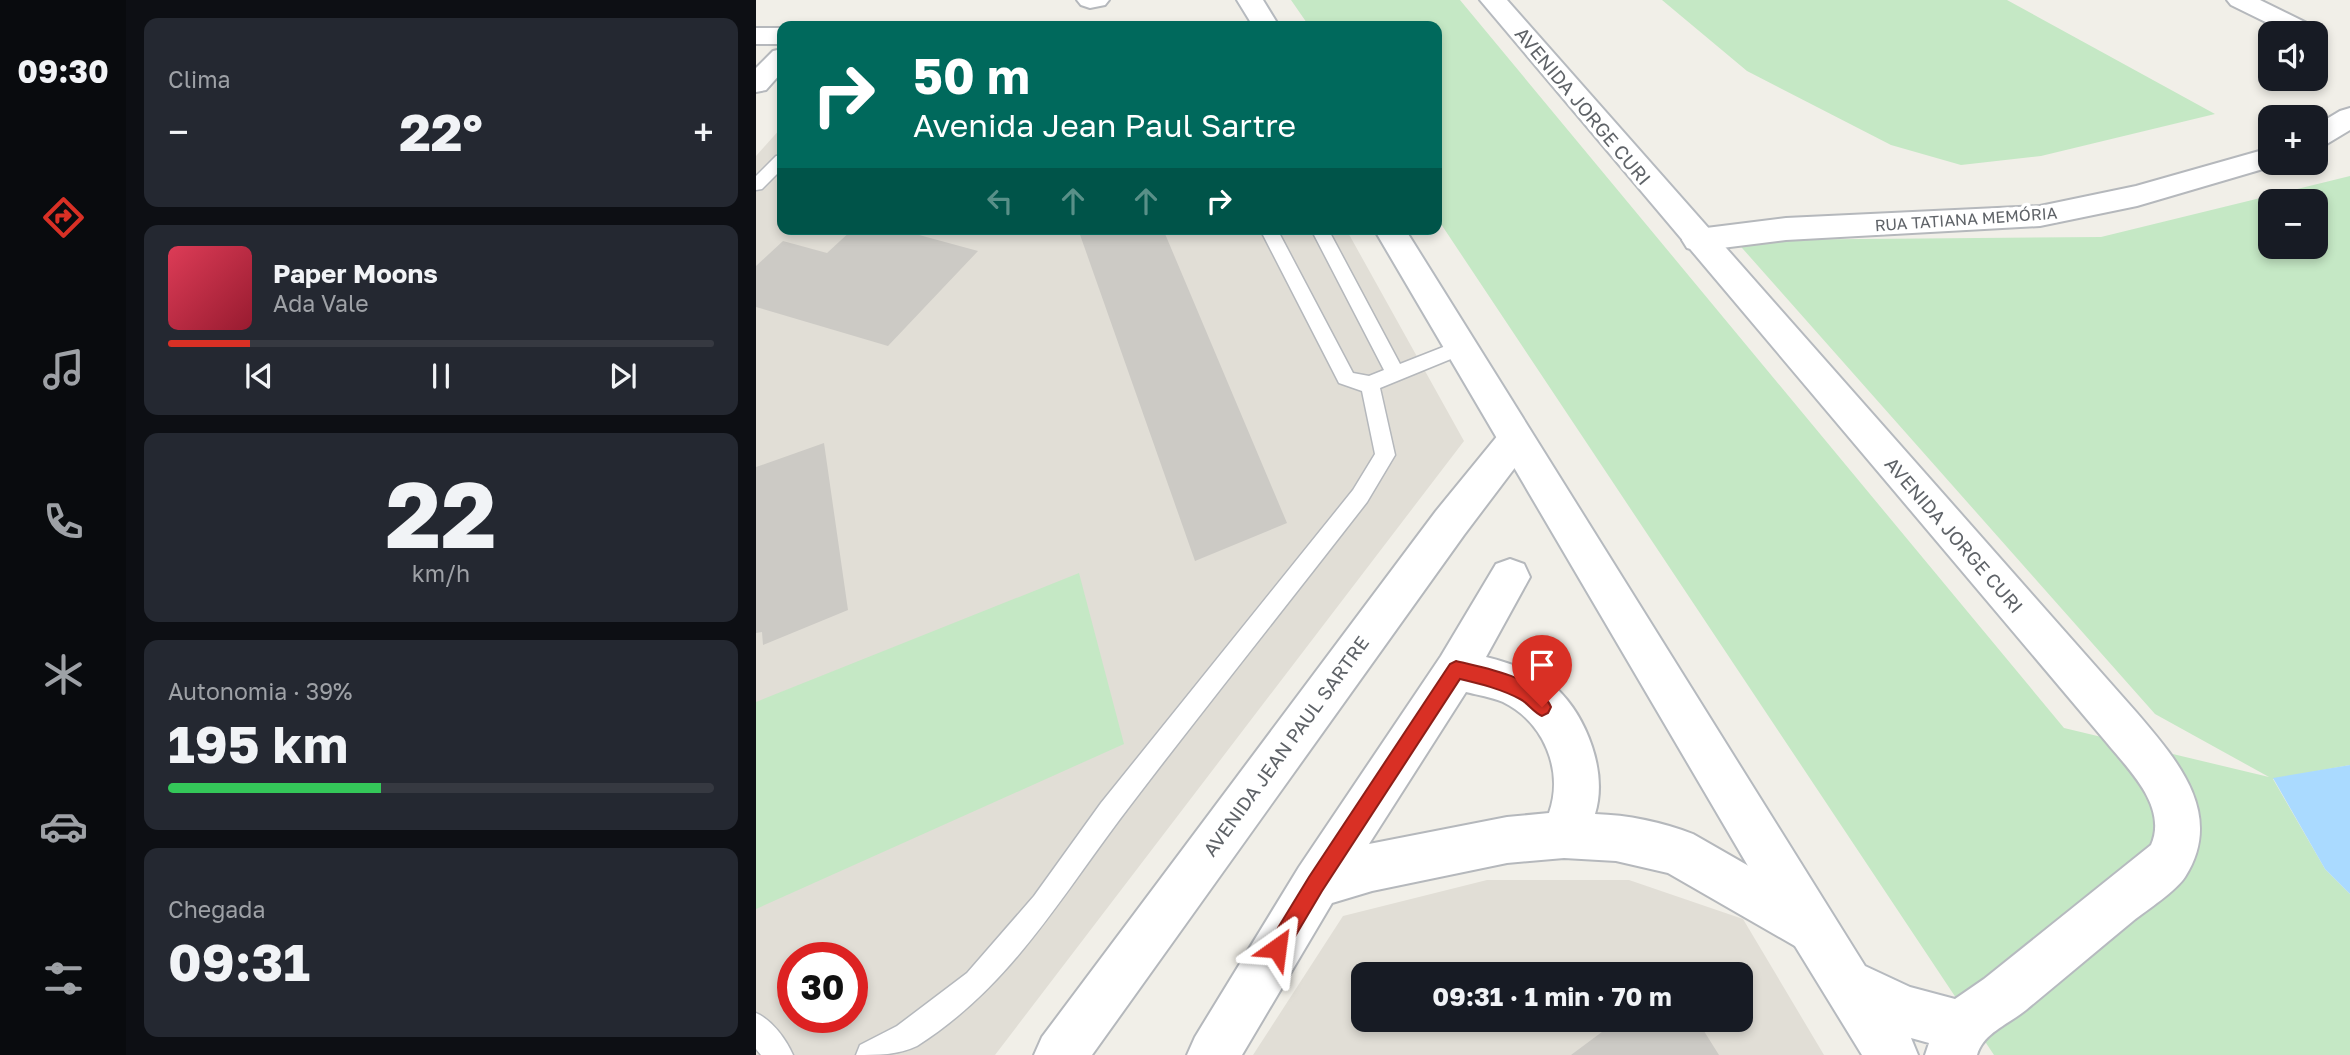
<!DOCTYPE html>
<html lang="pt">
<head>
<meta charset="utf-8">
<style>
	:root { --surface:#171b24; --page:#242831; --text:#f1f3f6; --muted:#9ea1a6; --line:#363941; --accent:#d93025 }
	body { margin:0; font-family:"Golos Text",sans-serif; background:var(--page); color:var(--text); height:100vh; display:flex; flex-direction:column; font-size:26px; white-space:nowrap }
	* { box-sizing:border-box; margin:0 }
	p { font-size:23px; color:var(--muted) }
	.icon { flex:none; width:38px; height:38px; fill:none; stroke:currentColor; stroke-width:2; stroke-linecap:round; stroke-linejoin:round }
	.map { position:relative; flex:1; overflow:hidden }
	.panel { display:flex; flex-direction:column; gap:18px; padding:18px; background:#0d0f14; width:630px }
	.panel>* { flex:none }
	.banner { position:absolute; left:21px; top:21px; width:665px; height:214px; border-radius:14px; box-shadow:0 4px 10px #0003; background:#00695c; color:#fff; overflow:hidden }
	.fabs { position:absolute; left:1502px; top:21px; display:grid; gap:14px }
	.fabs a { display:grid; place-items:center; width:70px; height:70px; border-radius:14px; background:var(--surface); box-shadow:0 4px 10px #0003; font-size:35px }
	.speed { position:absolute; left:21px; top:942px; display:flex; gap:14px; font-size:35px; font-weight:700; text-align:center }
	.speed>* { display:grid; place-content:center; width:91px; height:91px; border-radius:50%; background:var(--surface); box-shadow:0 4px 10px #0003; line-height:1 }
	.speed .limit { border:10px solid #d22; background:#fff; color:#111 }
	.pin { position:absolute; display:grid; place-items:center; width:60px; height:60px; color:#fff; margin:-72px -30px; border-radius:50% 50% 50% 0; rotate:-45deg; box-shadow:0 0 7px #0007 }
	.pin .icon { rotate:45deg }
	.me { position:absolute; width:77px; margin:-38px; rotate:31deg; stroke-linejoin:round; filter:drop-shadow(0 0 5px #0008) }
	.turn { display:flex; align-items:center; gap:24px; height:147px; padding:0 21px; font-size:32px }
	.turn .icon { width:91px; height:91px; stroke-width:2.5 }
	.turn b { display:block; font-size:49px; line-height:60px }
	.lanes { display:flex; align-items:center; height:66px; padding:0 21px; background:#0003; justify-content:center; gap:35px; direction:ltr }
	.lanes .off { opacity:.35 }
	.big { font-size:52px; font-weight:700; line-height:1.1 }
	.panel .tile { flex:1; display:flex; flex-direction:column; justify-content:center; gap:10px; min-width:0; padding:0 24px; border-radius:14px; background:var(--page) }
	.panel .dial { align-items:center; gap:0 }
	.dial b { font-size:91px; line-height:1 }
	.song { display:flex; align-items:center; gap:21px }
	.cover { width:84px; height:84px; border-radius:10px; background:linear-gradient(135deg,hsl(350 70% 55%),hsl(350 70% 35%)) }
	.played { height:7px; border-radius:4px; background:linear-gradient(90deg,var(--accent) 15%,var(--line) 15%) }
	.keys { display:flex; justify-content:space-around; direction:ltr }
	.heat { display:flex; justify-content:space-between; align-items:center; font-size:38px; direction:ltr }
	.charge { height:10px; border-radius:5px; background:linear-gradient(90deg,#34c759 39%,var(--line) 0) }
	.trip { position:absolute; left:595px; top:962px; width:402px; height:70px; border-radius:14px; background:var(--surface); box-shadow:0 4px 10px #0003; font-weight:700; line-height:70px; text-align:center }
	main { display:flex; flex:1; min-height:0 }
	.menu { display:flex; flex-direction:column; width:126px; justify-content:space-around; align-items:center; background:#090b0e; color:var(--muted) }
	.menu .icon { width:49px; height:49px }
	.menu .on { color:var(--accent) }
	.menu b { font-size:32px; color:var(--text) }
	.map>svg:first-child { display:block }
	.education { fill:#e1ded6; fill-rule:evenodd }
	.green { fill:#c5e8c5; fill-rule:evenodd }
	.water { fill:#aadaff }
	.building { fill:#cccac5 }
	.lines { fill:none; stroke-linecap:round; stroke-linejoin:round }
	.lane-casing { stroke:#b5b8bc; stroke-width:3 }
	.street-casing { stroke:#b5b8bc; stroke-width:4 }
	.secondary-casing { stroke:#b6babf; stroke-width:4 }
	.lane { fill:#fff; fill-rule:evenodd }
	.street { fill:#fff; fill-rule:evenodd }
	.secondary { fill:#fff; fill-rule:evenodd }
	.route { fill:#d93025; stroke:#8d1f18; stroke-width:2 }
	.labels { text-anchor:middle; stroke-width:7; stroke-linejoin:round; paint-order:stroke }
	.far-street-label { font-size:16px; fill:#5f6368; stroke:#fff }
	.street-label { font-size:19px; fill:#5f6368; stroke:#fff }
</style>
</head>
<body>
<main>
<nav class="menu">
<b>09:30</b>
<svg class="icon on" aria-label="directions" viewBox="0 0 24 24"><path d="M12 3l9 9-9 9-9-9zM9 14v-3h6M13 9l2 2-2 2"/></svg>
<svg class="icon" aria-label="music" viewBox="0 0 24 24"><path d="M9 18V5l10-2v13"/><circle cx="6" cy="18" r="3"/><circle cx="16" cy="16" r="3"/></svg>
<svg class="icon" aria-label="phone" viewBox="0 0 24 24"><path d="M5 4h4l2 5-3 2q2 4 5 5l2-3 5 2v4C11 20 4 13 5 4z"/></svg>
<svg class="icon" aria-label="climate" viewBox="0 0 24 24"><path d="M12 3v18M4 7l16 10M4 17L20 7"/></svg>
<svg class="icon" aria-label="car" viewBox="0 0 24 24"><path d="M5 17H2v-5l4-1 3-4h7l3 4 3 1v5h-3M9 17h6M6 11h13"/><circle cx="7" cy="17" r="2"/><circle cx="17" cy="17" r="2"/></svg>
<svg class="icon" aria-label="filters" viewBox="0 0 24 24"><path d="M4 7h16M4 17h16"/><circle cx="9" cy="7" r="2"/><circle cx="15" cy="17" r="2"/></svg>
</nav>
<section class="panel">
<div class="tile"><p>Clima</p>
<div class="heat"><a>−</a><b class="big">22°</b><a>+</a></div>
</div>
<div class="tile">
<div class="song"><i class="cover"></i><div><b>Paper Moons</b><p>Ada Vale</p></div></div>
<div class="played"></div>
<div class="keys"><svg class="icon" aria-label="previous" viewBox="0 0 24 24"><path d="M18 5L8 12l10 7zM5 5v14"/></svg><svg class="icon" aria-label="pause" viewBox="0 0 24 24"><path d="M8 5v14M16 5v14"/></svg><svg class="icon" aria-label="next" viewBox="0 0 24 24"><path d="M6 5l10 7-10 7zM19 5v14"/></svg></div>
</div>
<div class="tile dial"><b>22</b><p>km/h</p></div>
<div class="tile"><p>Autonomia · 39%</p><b class="big">195 km</b><div class="charge"></div></div>
<div class="tile"><p>Chegada</p><b class="big">09:31</b></div>
</section>
<div class="map">
<svg width="1594" height="1055" viewBox="0 0 1594 1055">
	<rect width="100%" height="100%" fill="#f1efe8"/>
	<path class="education" d="M26,127V229H590L708,441L239,1055H0V156ZM37,957H96V1017H37Z
		M731,880H873L987,919L1068,1055H497L587,916ZM607,975H985V1020H607Z"/>
	<path class="green" d="M535,0H704L1308,728L1513,777L1399,714L979,240L1345,237L1594,176V765L1517,779L1569,869L1594,894V1055H1238L681,218V26H553ZM1514,201H1559V247H1514Z
		M906,0H1251L1459,114L1285,156L1205,165L1135,145L991,71Z
		M323,573L368,744L0,909V702Z"/>
	<path class="water" d="M1594,765V894L1569,869L1517,778Z"/>
	<path class="building" d="M97,229H141L222,251L132,346L0,307V266L27,241L71,253Z
		M322,229H407L531,523L439,561Z
		M68,443L92,610L7,645L6,632L0,633V467Z
		M862,1020H941L963,1055H815Z"/>
	<g class="lines">
		<g class="lane-casing">
			<path id="lane" d="M26,155V169L6,189L0,190V176L20,156Z
				M504,229H521L597,373L613,376L628,370L555,229H572L644,364L705,340L712,342L714,347L712,352L624,388L639,455L611,502C529,608 445,712 364,819C301,903 252,988 161,1046C142,1055 122,1055 100,1055L104,1045L141,1026L211,973L278,896L345,803L597,490L619,454L606,391L583,383Z
				M0,1013C16,1020 30,1039 37,1055H5L0,1049Z"/>
		</g>
		<g class="street-casing">
			<path id="street" d="M321,0H353L349,5L334,8L325,5Z
				M1471,0H1504L1561,28L1565,33L1559,39V33H1532L1475,5Z
				M0,28H26V44H0Z
				M26,49V72L10,90L0,92V68L17,51Z
				M1594,108V130L1569,145L1559,148V126L1584,111Z
				M1514,148V163L1524,164L1381,206L1284,226L1030,240L942,251L931,248L926,240L931,232L942,229L1030,218L1284,206L1380,186Z
				M760,424L773,429L778,439L773,449L708,535L336,1055H278L286,1037L680,511L747,429Z
				M754,559L768,564L774,577L730,657C754,663 781,672 800,688C831,717 852,773 839,814C872,815 906,822 937,834L1073,912L1080,929L1073,946L1056,953L1039,946L912,873L860,861L808,858L751,863L616,891L576,903L486,1055H431L439,1037L543,867L685,656L740,564ZM710,692C722,695 735,697 747,702C788,722 808,771 793,813L751,817L613,844Z"/>
		</g>
		<g class="secondary-casing">
			<path id="secondary" d="M481,0H507L523,26H497Z
				M724,0H751L1381,713C1421,760 1469,814 1429,877C1420,891 1391,910 1377,921C1341,951 1306,980 1270,1010C1253,1024 1227,1033 1221,1055H1169L1173,1043L1155,1038L1162,1055H1106L1039,946L618,229H649L1109,966L1154,987L1199,999L1228,979L1395,845C1412,807 1373,770 1351,743Z"/>
		</g>
		<use href="#lane" class="lane"/>
		<use href="#street" class="street"/>
		<use href="#secondary" class="secondary"/>
	</g>
	<path class="route" d="M700,661C729,668 782,677 795,707L792,713L786,716C777,712 772,703 764,699C745,689 725,684 704,679L566,891L528,955L521,958L514,955L511,948L514,941L553,877L694,664Z"/>
	<g class="labels">
		<g class="far-street-label">
			<text transform="translate(1210 219) rotate(-4)" y="6">RUA TATIANA MEMÓRIA</text>
		</g>
		<g class="street-label">
			<text transform="translate(827 106) rotate(50)" y="7">AVENIDA JORGE CURI</text>
			<text transform="translate(1198 535) rotate(49)" y="7">AVENIDA JORGE CURI</text>
			<text transform="translate(530 746) rotate(-54)" y="7">AVENIDA JEAN PAUL SARTRE</text>
		</g>
	</g>
</svg>
<div class="fabs">
<a><svg class="icon" aria-label="sound" viewBox="0 0 24 24"><path d="M4 9h4l5-4v14l-5-4H4zM17 9q2 3 0 6"/></svg></a>
<a>+</a>
<a>−</a>
</div>
<div class="speed"><div class="limit">30</div></div>
<div class="pin" style="left:786px;top:707px;background:#d93025"><svg class="icon" aria-label="arrive" viewBox="0 0 24 24"><path d="M6 21V4h12l-3 4 3 4H6"/></svg></div>
<svg class="me" style="left:521px;top:948px" viewBox="-20 -20 40 40"><path d="M0-17L14 15 0 8-14 15z" fill="#d93025" stroke="#fff" stroke-width="4"/></svg>
<div class="trip">09:31 · 1 min · 70 m</div>
<div class="banner">
<div class="turn"><svg class="icon" aria-label="right" viewBox="0 0 24 24"><path d="M7 20v-9h11M14 6l5 5-5 5"/></svg><div><b>50 m</b>Avenida Jean Paul Sartre</div></div>
<div class="lanes"><svg class="icon off" aria-label="left" viewBox="0 0 24 24"><path d="M17 20v-9H6M10 6l-5 5 5 5"/></svg><svg class="icon off" aria-label="ahead" viewBox="0 0 24 24"><path d="M12 20V5M6 11l6-6 6 6"/></svg><svg class="icon off" aria-label="ahead" viewBox="0 0 24 24"><path d="M12 20V5M6 11l6-6 6 6"/></svg><svg class="icon" aria-label="right" viewBox="0 0 24 24"><path d="M7 20v-9h11M14 6l5 5-5 5"/></svg></div>
</div>
</div>
</main>
</body>
</html>
